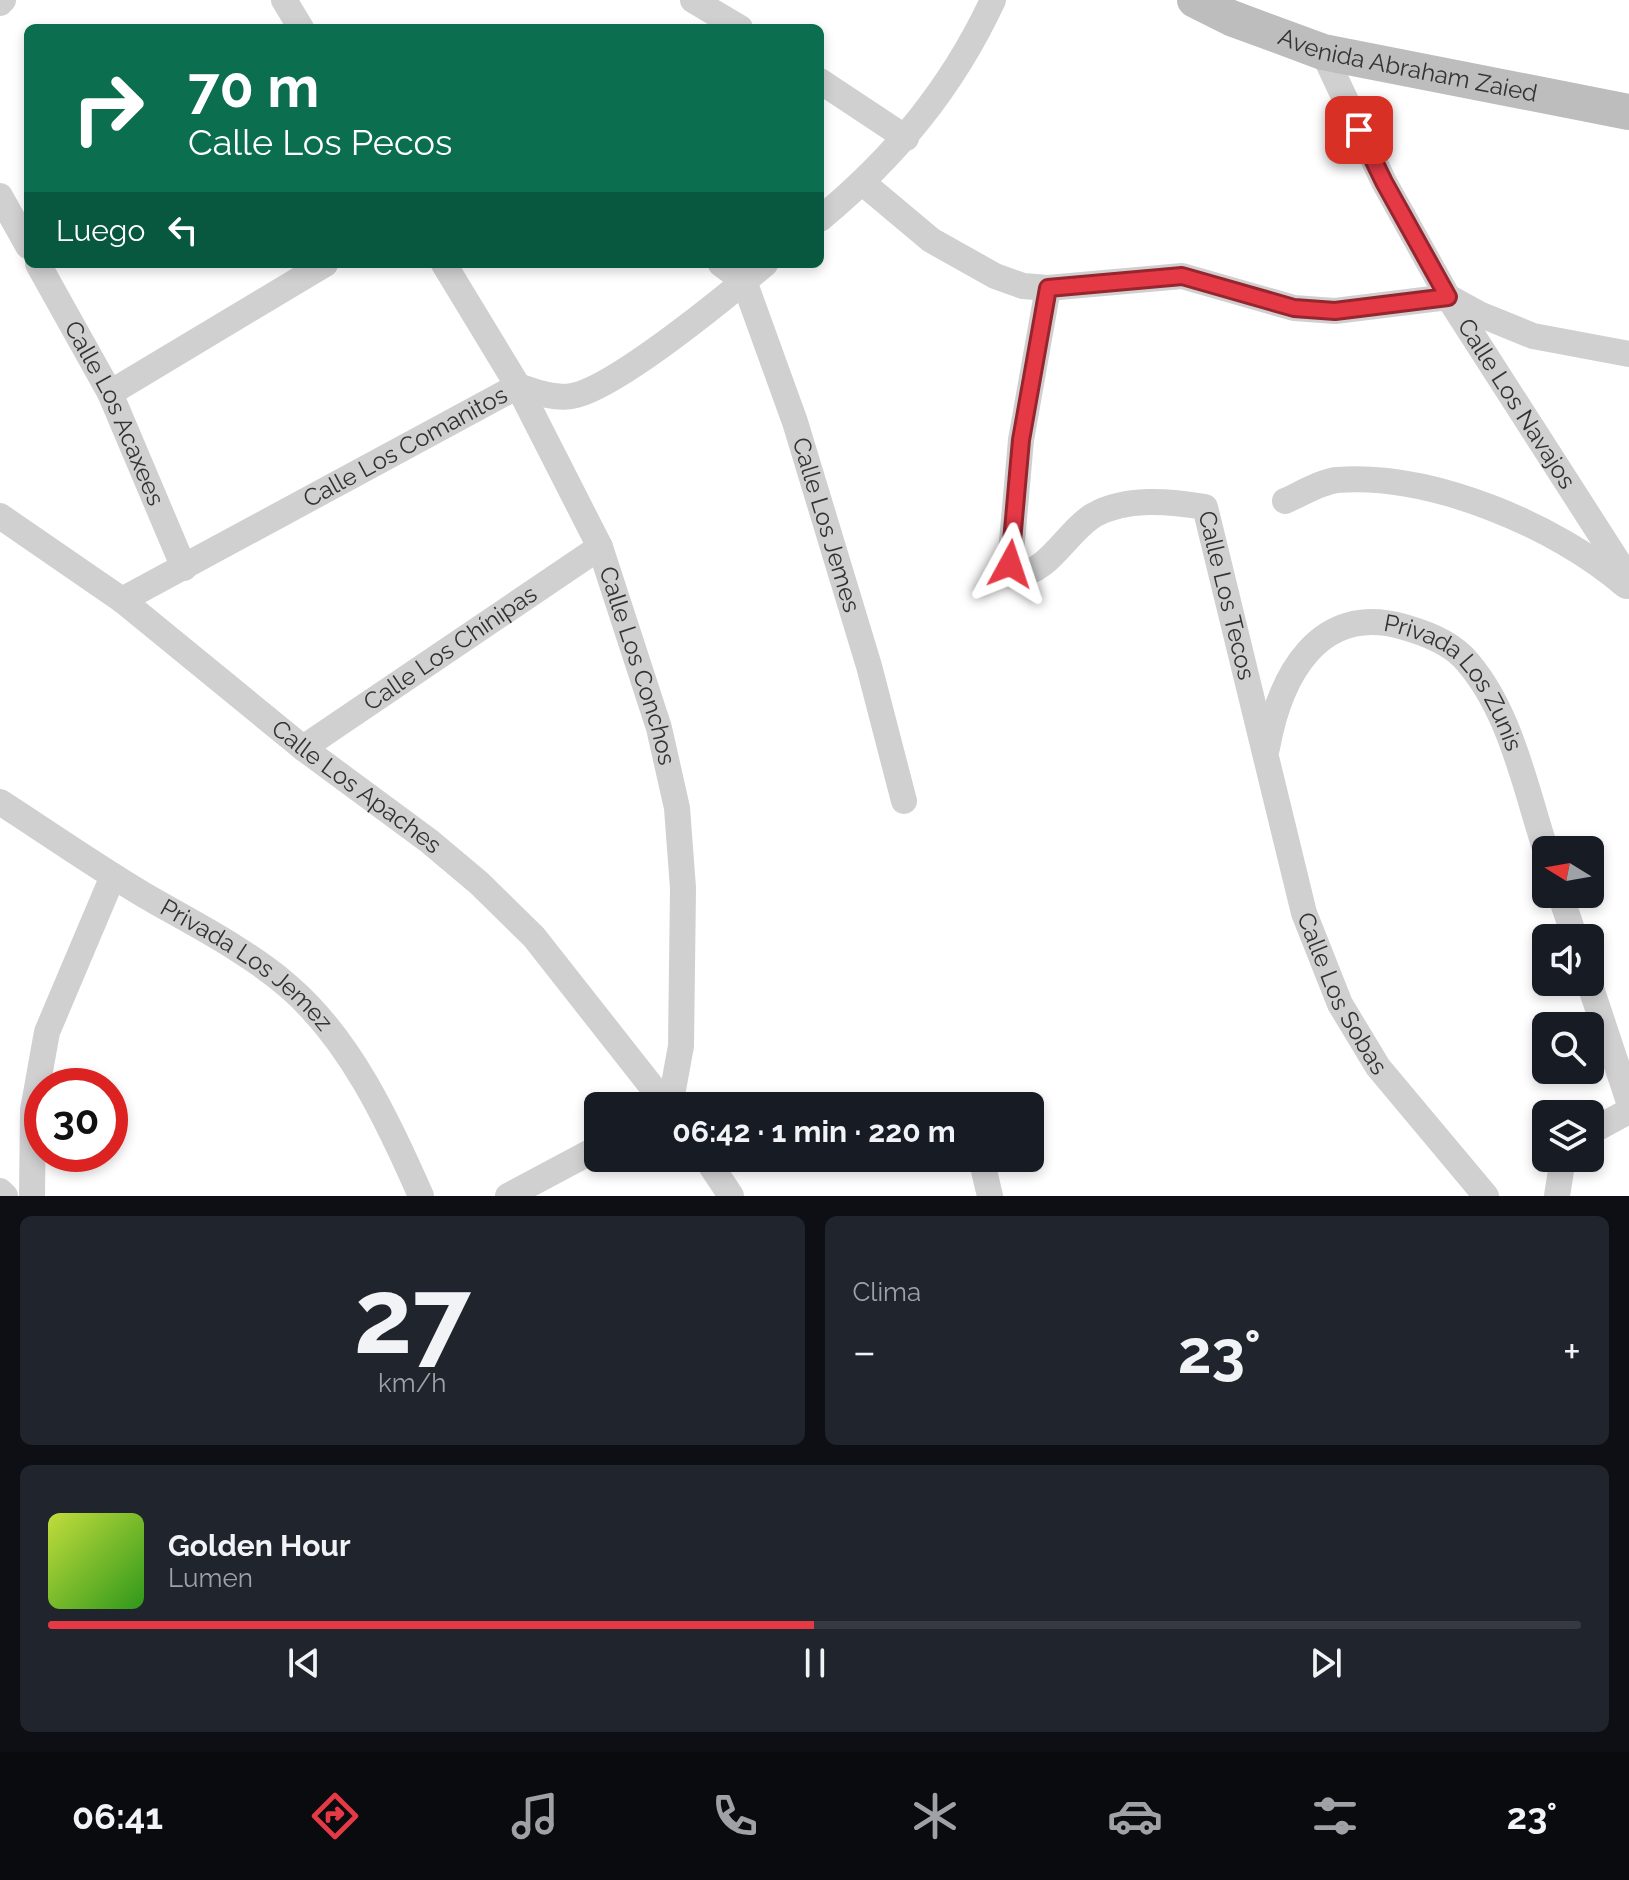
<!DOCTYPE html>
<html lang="es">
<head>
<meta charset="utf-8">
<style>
	:root { --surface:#171b24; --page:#20242c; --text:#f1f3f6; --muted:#9ea1a6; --line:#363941; --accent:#e63946 }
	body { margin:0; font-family:Raleway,sans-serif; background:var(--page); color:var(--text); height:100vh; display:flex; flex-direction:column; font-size:30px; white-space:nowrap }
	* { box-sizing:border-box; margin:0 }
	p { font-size:26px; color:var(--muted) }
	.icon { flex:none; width:44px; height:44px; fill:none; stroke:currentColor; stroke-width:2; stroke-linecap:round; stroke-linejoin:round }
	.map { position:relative; height:1196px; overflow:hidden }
	.panel { display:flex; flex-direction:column; gap:20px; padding:20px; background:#0d0f14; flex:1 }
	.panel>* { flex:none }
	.guide { position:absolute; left:24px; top:24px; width:800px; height:244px; border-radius:12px; box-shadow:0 4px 12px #0003; background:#0b6e4f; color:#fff; overflow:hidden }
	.needle { width:52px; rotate:281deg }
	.controls { position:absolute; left:1532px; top:836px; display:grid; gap:16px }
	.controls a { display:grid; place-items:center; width:72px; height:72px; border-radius:12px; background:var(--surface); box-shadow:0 4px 12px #0003; font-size:40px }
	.speed { position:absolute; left:24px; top:1068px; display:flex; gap:16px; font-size:40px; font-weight:700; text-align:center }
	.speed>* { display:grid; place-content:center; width:104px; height:104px; border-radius:50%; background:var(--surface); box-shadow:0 4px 12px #0003; line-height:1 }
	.speed .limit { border:12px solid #d22; background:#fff; color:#111 }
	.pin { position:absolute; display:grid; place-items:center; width:68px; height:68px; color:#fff; margin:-34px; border-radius:16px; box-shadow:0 4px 12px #0006 }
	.me { position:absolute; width:88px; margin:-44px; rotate:5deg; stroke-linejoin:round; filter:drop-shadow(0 0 6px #0008) }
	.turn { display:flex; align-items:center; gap:28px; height:168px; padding:0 32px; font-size:36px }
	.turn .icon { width:104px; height:104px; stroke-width:2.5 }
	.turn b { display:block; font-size:56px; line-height:68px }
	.then { display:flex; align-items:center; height:76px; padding:0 32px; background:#0003; gap:16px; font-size:30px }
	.big { font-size:60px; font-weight:700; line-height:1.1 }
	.panel .tile { flex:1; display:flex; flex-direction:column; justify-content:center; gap:12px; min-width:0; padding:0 28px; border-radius:12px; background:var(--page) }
	.panel .dial { align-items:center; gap:0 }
	.dial b { font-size:104px; line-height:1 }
	.song { display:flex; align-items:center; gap:24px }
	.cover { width:96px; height:96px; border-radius:12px; background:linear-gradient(135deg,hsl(70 70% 55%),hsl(110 70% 35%)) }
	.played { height:8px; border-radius:4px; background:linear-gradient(90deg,var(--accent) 50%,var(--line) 50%) }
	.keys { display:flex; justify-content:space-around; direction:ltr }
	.heat { display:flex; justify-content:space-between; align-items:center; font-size:44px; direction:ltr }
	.panel .tiles { flex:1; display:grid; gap:20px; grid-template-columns:1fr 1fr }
	.tile:last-child { grid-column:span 2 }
	.trip { position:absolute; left:584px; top:1092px; width:460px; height:80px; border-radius:12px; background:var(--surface); box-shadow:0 4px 12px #0003; font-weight:700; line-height:80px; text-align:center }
	.tabs { display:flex; height:128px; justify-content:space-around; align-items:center; background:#090b0e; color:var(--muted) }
	.tabs .icon { width:56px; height:56px }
	.tabs .selected { color:var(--accent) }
	.tabs b { font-size:36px; color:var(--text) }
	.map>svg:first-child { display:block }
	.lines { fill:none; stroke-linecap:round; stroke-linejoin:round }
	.street { stroke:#d0d0d0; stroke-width:26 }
	.secondary { stroke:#bdbdbd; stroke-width:36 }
	.route-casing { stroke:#96252e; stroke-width:20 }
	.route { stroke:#e63946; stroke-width:14 }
	.labels { text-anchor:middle; stroke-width:8; stroke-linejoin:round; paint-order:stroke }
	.street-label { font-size:24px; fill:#333; stroke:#fff }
</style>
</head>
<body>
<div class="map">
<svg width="1629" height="1196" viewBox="0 0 1629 1196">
	<rect width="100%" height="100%" fill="#fff"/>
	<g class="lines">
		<g class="street">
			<path d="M284,0L301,28"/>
			<path d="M693,0L740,28"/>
			<path d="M0,3L3,0"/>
			<path id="s1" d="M1323,52L1384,182L1448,297L1629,579"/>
			<path d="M820,81L906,138"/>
			<path d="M863,183L931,240L995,276L1023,286L1048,288L1182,276L1294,308L1335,311L1448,297L1479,314L1533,336L1629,354"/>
			<path d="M0,196L28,246"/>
			<path d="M820,219C895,157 952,88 993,0"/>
			<path id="s2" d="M38,264L110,393L184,568"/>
			<path id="s3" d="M444,264L518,386L600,547L659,728L677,808L683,888L681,1046L670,1106"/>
			<path id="s4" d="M721,264L744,281L795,422L869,666L904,801"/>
			<path id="s5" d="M1048,288L1021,440L1010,564L1016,575C1049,573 1067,531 1094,515C1126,497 1169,501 1205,507L1304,913L1340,1004L1378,1067L1486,1196"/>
			<path d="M110,393L325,264"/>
			<path d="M1285,501C1301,494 1320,482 1337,480C1431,473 1556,525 1626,586"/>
			<path id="s6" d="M0,516L122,600L303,748L429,841L479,883L534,937L667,1106"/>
			<path id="s7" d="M122,600L518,386C536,392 553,399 572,396C614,389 728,295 765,264"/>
			<path id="s8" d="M303,748L600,547"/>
			<path id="s9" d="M1267,748C1280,676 1319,602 1404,627C1425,633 1447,641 1463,657C1510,707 1525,787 1546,851"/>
			<path id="s10" d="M0,802C48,833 95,866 144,895C192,923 245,949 288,986C350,1039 389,1123 421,1196"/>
			<path d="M1560,894L1575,938"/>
			<path d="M1589,982L1629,1102"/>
			<path d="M1590,1132L1629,1111"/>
			<path d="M706,1158L731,1196"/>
			<path d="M981,1158L990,1196"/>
			<path d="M0,1191L5,1196"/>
			<path d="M32,1196L33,1110L47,1032L113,876"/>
			<path d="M508,1196L598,1148"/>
			<path d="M1557,1196L1563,1158"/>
		</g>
		<path class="secondary" id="s11" d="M1195,0L1231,18L1323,52L1629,112"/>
	</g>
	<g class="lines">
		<g class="route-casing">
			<path id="route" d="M1010,564L1021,440L1048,288L1182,276L1294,308L1335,311L1448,297L1384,182L1359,130"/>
		</g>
		<use href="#route" class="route"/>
	</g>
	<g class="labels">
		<g class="street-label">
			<text dy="8" stroke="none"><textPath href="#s11" startOffset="224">Avenida Abraham Zaied</textPath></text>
			<text dy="8" stroke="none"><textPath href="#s1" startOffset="402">Calle Los Navajos</textPath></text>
			<text dy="8" stroke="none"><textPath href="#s2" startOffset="168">Calle Los Acaxees</textPath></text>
			<text dy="8" stroke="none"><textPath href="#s7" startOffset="322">Calle Los Comanitos</textPath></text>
			<text dy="8" stroke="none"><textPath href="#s4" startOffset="286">Calle Los Jemes</textPath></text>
			<text dy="8" stroke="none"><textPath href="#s5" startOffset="596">Calle Los Tecos</textPath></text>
			<text dy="8" stroke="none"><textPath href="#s8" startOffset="178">Calle Los Chínipas</textPath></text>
			<text dy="8" stroke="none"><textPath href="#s3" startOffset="448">Calle Los Conchos</textPath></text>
			<text dy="8" stroke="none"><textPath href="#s9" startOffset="288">Privada Los Zunis</textPath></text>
			<text dy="8" stroke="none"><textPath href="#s6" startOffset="448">Calle Los Apaches</textPath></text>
			<text dy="8" stroke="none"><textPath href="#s10" startOffset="296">Privada Los Jemez</textPath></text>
			<text dy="8" stroke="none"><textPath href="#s5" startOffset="1012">Calle Los Sobas</textPath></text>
		</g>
	</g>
</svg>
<div class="controls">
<a><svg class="needle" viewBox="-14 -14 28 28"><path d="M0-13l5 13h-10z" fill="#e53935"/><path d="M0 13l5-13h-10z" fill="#9ea1a6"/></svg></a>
<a><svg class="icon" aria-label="sound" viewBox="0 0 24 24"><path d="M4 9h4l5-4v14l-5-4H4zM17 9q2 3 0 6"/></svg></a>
<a><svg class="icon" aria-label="search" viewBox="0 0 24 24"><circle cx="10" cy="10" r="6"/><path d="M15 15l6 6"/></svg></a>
<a><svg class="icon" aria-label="layers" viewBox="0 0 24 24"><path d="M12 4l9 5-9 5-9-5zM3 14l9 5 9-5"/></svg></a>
</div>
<div class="speed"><div class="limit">30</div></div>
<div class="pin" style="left:1359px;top:130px;background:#d93025"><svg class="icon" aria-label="arrive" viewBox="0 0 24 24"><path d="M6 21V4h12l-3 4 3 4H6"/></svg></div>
<svg class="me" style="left:1010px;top:564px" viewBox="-20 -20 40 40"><path d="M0-17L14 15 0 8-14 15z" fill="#e63946" stroke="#fff" stroke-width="4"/></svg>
<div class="trip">06:42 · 1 min · 220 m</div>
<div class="guide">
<div class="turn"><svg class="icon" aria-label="right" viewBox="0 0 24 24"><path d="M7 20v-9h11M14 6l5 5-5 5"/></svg><div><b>70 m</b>Calle Los Pecos</div></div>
<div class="then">Luego<svg class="icon" aria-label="left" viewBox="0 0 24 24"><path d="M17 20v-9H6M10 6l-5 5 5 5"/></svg></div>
</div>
</div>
<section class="panel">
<div class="tiles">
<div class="tile dial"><b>27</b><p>km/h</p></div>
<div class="tile"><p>Clima</p>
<div class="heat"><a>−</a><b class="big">23°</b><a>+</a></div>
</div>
<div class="tile">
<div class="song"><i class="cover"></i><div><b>Golden Hour</b><p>Lumen</p></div></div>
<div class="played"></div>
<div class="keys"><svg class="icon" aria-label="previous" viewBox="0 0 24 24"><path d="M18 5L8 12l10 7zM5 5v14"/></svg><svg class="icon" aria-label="pause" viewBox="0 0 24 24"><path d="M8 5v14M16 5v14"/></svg><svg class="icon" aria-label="next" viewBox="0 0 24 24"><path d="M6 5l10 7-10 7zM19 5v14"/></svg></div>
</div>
</div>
</section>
<nav class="tabs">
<b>06:41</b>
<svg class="icon selected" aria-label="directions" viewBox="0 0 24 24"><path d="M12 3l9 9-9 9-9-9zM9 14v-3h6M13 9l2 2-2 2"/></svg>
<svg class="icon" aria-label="music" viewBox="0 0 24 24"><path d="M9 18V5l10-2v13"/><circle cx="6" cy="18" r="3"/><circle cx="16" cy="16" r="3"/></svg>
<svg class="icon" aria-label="phone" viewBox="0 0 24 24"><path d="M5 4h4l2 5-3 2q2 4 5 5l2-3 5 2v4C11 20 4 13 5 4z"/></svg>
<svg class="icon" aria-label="climate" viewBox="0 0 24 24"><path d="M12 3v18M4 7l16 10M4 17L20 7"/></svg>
<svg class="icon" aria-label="car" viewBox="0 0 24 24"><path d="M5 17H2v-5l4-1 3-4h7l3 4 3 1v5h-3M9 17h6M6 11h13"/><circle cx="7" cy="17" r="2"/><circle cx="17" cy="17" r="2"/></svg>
<svg class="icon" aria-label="filters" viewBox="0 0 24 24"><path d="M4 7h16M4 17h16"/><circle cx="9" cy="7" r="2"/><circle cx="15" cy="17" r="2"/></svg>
<b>23°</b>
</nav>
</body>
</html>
